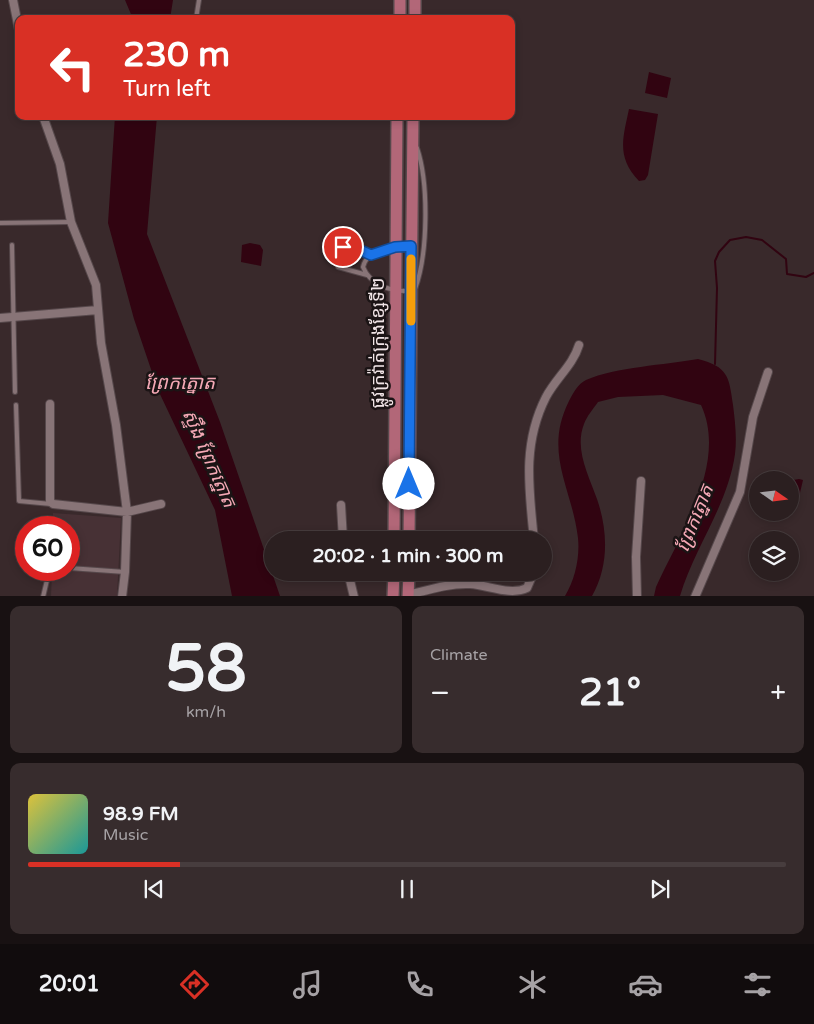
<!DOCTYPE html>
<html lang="en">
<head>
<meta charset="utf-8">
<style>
	:root { --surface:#2b1f20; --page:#372c2d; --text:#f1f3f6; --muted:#a6a2a5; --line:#473d3e; --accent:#d93025 }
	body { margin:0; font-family:"Varela Round","Noto Sans Khmer",sans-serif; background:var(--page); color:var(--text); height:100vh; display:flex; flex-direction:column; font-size:19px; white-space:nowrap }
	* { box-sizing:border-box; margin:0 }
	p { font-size:16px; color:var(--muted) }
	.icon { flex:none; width:28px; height:28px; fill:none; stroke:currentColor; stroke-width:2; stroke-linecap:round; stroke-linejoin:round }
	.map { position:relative; height:596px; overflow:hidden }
	.panel { display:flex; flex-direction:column; gap:10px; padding:10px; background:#181112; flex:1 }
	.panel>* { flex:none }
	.top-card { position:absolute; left:15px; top:15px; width:500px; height:105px; border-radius:10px; box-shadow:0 2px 8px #0003,0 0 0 1px var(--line); background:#d93025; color:#fff; overflow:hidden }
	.needle { width:32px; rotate:104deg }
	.buttons { position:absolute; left:749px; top:471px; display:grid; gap:10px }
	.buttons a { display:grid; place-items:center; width:50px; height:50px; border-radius:50%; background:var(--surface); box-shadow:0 2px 8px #0003,0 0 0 1px var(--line); font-size:25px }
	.speed { position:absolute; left:15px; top:516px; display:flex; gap:10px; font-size:25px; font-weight:700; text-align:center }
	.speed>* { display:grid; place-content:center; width:65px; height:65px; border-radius:50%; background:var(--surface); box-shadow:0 2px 8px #0003,0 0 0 1px var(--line); line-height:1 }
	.speed .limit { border:8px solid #d22; background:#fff; color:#111 }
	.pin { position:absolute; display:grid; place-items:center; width:42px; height:42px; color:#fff; margin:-21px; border:2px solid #fff; border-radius:50%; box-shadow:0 1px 5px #0007 }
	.me { position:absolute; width:55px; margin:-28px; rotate:0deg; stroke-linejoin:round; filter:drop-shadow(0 0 4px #0008) }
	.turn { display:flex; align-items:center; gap:18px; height:105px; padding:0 25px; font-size:22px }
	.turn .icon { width:65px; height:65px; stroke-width:2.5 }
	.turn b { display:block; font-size:35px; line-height:42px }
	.big { font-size:38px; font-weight:700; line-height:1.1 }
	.panel .widget { flex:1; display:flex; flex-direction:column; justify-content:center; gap:8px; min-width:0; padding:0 18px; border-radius:10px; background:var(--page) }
	.panel .dial { align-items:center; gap:0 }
	.dial b { font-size:65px; line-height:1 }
	.song { display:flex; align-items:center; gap:15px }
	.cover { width:60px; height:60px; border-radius:8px; background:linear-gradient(135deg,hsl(50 70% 55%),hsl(180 70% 35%)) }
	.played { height:5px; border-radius:2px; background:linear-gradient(90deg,var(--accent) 20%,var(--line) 20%) }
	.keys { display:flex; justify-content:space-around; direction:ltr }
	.heat { display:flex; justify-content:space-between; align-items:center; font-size:28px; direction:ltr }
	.panel .tiles { flex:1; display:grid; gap:10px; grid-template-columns:1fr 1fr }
	.widget:last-child { grid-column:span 2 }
	.trip { position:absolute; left:264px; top:531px; width:288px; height:50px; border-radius:25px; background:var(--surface); box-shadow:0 2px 8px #0003,0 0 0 1px var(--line); font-weight:700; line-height:50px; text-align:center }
	.tab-bar { display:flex; height:80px; justify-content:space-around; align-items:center; background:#110c0d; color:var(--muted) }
	.tab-bar .icon { width:35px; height:35px }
	.tab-bar .active { color:var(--accent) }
	.tab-bar b { font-size:22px; color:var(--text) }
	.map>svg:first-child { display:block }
	.built { fill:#473135 }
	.water { fill:#310411 }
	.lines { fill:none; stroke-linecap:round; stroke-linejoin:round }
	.stream { stroke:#310411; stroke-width:2 }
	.lane-casing { stroke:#56484b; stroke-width:6 }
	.street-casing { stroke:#56484b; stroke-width:10 }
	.primary-casing { stroke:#56484b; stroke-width:14 }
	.lane { stroke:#887477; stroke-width:4 }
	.street { stroke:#887477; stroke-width:8 }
	.primary { stroke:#b26778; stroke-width:11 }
	.route-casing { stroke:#114b97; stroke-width:12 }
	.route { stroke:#1a73e8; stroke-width:9 }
	.slow { stroke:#f59e0b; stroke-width:9 }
	.labels { text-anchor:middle; stroke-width:5; stroke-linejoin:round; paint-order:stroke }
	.street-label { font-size:18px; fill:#f0e4e6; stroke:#1b1415 }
	.water-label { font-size:19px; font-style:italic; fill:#f4a8b5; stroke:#1b1415 }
</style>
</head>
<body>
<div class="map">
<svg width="814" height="597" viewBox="0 0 814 597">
	<rect width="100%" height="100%" fill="#39292b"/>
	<path class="built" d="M53,513L121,518L117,596L51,597L52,570H69V528L53,527Z"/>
	<path class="water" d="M125,0H173L170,19H133Z
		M649,72L671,78L667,98L645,93Z
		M629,109L658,114L648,175L645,180L639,181C616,157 623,138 629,109Z
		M115,116H157L147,234L220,422L280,596H232L215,510L158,390L134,319L108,223Z
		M250,243L260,245L263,250L261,266L241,262L242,245Z
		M698,359C728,367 729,376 733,405C735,421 737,438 735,454C728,505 694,548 680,596H654L656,587C680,534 728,463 701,405L663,395L618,397L598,402C593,409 587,416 584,424C574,449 589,476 597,499C608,531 609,566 592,596H565C575,580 580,557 578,538C572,487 543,453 569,401C573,393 578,384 586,380C616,367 665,365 698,359Z
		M799,479L803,480L799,497L790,491L793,480Z"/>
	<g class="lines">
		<path class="stream" d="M715,364L717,288L715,261L719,252L730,240L746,237L762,240L786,259L787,274L806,277L814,273"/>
		<g class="lane-casing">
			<path id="lane" d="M196,19L199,0
				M0,223L70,222
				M12,245L15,392
				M367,275L338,267L339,249C349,245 361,251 371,255
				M415,289C428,254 429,184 417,148
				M409,291C392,292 370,285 363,267C367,248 395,247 411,247
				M16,405L19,501L51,504
				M69,568L125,572
				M43,597L48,576L54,570"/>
		</g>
		<g class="street-casing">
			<path id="street" d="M13,0L19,30
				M43,116L60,164L71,222L96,285L101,343L116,425L127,512L125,572L122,597
				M0,318L98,310
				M50,404V501L53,504L127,512L161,504
				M341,505L343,540
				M534,540C529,489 522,444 546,397C556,378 573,365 579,345
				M348,572L354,597
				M408,595C428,590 450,583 470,584C488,585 510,596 527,588L534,572
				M637,597L636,557L641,481
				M695,597L740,492L753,417L768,372"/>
		</g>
		<g class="primary-casing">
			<path id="primary" d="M400,19V0
				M415,19V0
				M394,540L397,116
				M409,540L413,116
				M393,597L394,572
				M408,597L409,572"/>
		</g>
		<use href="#lane" class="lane"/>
		<use href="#street" class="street"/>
		<use href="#primary" class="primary"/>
	</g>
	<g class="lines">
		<g class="route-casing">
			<path id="route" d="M343,247L358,249L371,255L395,247L411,246L409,484"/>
		</g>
		<use href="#route" class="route"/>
		<path class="slow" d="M411,321V259"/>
	</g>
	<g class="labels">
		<g class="street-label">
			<text transform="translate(378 343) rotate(-90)" y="6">ផ្លូវក្រវ៉ាត់ក្រុងខ្សែទី២</text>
		</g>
		<g class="water-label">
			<text x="180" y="389">ព្រែកត្នោត</text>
			<text transform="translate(210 458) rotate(66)" y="7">ស្ទឹង ព្រែកត្នោត</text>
			<text transform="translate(694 518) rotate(-68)" y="7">ព្រែកត្នោត</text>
		</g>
	</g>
</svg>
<div class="buttons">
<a><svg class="needle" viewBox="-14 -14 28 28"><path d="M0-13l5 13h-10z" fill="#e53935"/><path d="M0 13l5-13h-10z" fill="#a6a2a5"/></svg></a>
<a><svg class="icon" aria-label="layers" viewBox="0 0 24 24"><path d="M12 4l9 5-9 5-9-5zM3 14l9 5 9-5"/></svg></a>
</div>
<div class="speed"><div class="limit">60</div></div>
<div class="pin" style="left:343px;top:247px;background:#d93025"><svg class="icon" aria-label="arrive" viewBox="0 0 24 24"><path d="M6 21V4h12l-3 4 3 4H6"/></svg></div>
<svg class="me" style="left:409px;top:484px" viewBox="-20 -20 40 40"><circle r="19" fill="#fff"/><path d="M0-13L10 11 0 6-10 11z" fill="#1a73e8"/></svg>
<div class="trip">20:02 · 1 min · 300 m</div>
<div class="top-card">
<div class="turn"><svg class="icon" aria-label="left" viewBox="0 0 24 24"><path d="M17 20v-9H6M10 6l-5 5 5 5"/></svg><div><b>230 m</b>Turn left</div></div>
</div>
</div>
<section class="panel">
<div class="tiles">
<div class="widget dial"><b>58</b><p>km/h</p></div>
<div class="widget"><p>Climate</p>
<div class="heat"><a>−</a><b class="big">21°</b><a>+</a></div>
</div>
<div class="widget">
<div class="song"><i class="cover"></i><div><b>98.9 FM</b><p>Music</p></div></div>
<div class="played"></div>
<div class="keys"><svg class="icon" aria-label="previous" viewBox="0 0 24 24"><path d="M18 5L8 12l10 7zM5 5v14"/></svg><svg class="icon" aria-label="pause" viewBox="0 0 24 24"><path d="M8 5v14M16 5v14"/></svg><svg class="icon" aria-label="next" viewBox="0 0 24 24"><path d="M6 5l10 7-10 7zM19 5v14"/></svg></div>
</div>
</div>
</section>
<nav class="tab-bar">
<b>20:01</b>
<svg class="icon active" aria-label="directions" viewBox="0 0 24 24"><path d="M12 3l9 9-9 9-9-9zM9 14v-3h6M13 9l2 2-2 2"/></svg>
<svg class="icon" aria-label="music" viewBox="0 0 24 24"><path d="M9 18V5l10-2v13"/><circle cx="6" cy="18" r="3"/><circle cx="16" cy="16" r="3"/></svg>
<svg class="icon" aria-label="phone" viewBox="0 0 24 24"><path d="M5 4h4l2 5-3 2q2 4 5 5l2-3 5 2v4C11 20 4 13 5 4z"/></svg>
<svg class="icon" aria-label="climate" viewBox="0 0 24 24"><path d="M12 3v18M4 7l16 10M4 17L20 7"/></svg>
<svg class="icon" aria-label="car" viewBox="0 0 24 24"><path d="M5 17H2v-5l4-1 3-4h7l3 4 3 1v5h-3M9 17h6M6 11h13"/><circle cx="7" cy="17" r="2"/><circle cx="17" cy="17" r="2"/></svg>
<svg class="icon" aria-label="filters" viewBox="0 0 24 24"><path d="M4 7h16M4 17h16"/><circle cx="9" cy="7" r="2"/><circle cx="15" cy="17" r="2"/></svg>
</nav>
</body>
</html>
